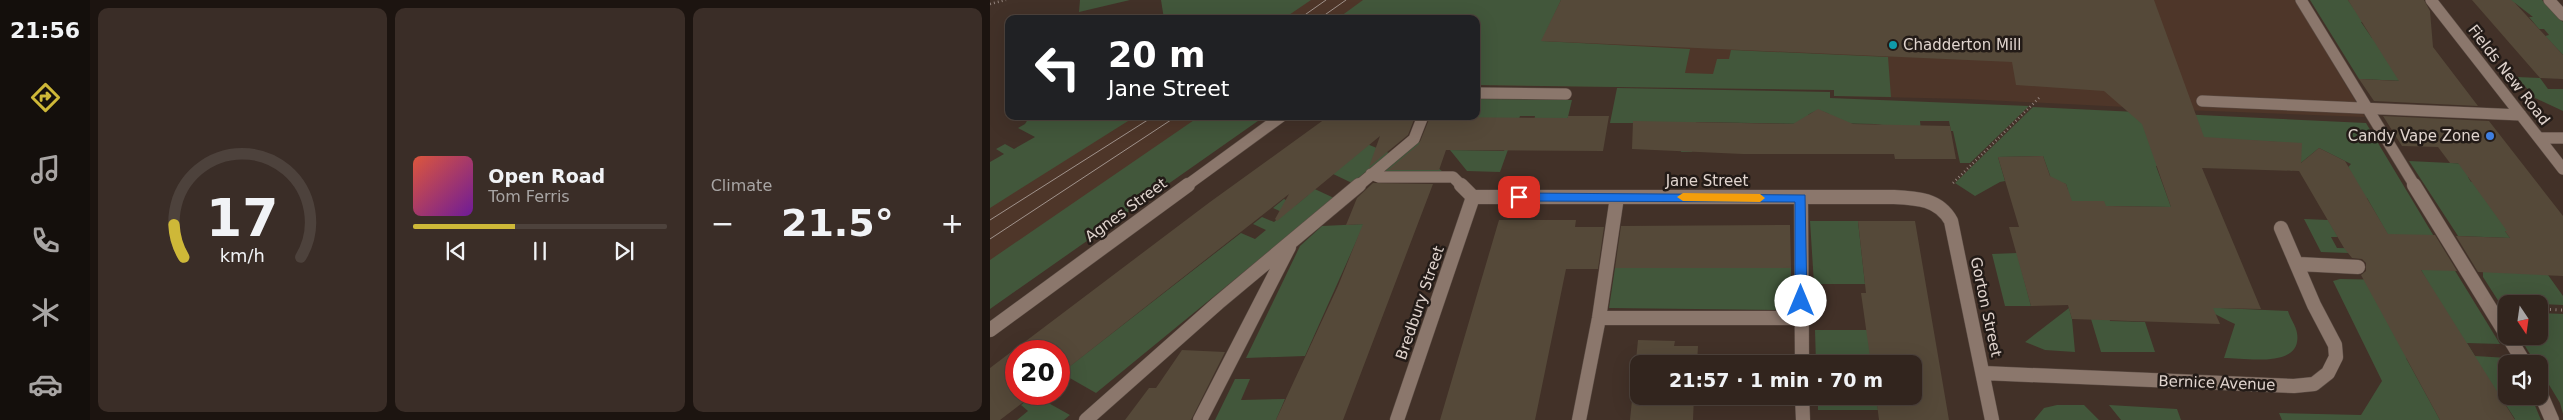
<!DOCTYPE html>
<html lang="en">
<head>
<meta charset="utf-8">
<style>
	:root { --surface:#32251e; --page:#3a2d27; --text:#f1f3f6; --muted:#a8a5a4; --line:#4d423c; --accent:#ceb838 }
	body { margin:0; font-family:"DejaVu Sans",sans-serif; background:var(--page); color:var(--text); height:100vh; display:flex; flex-direction:column; font-size:19px; white-space:nowrap }
	* { box-sizing:border-box; margin:0 }
	p { font-size:16px; color:var(--muted) }
	.icon { flex:none; width:28px; height:28px; fill:none; stroke:currentColor; stroke-width:2; stroke-linecap:round; stroke-linejoin:round }
	.map { position:relative; flex:1; overflow:hidden }
	.panel { display:flex; flex-direction:column; gap:8px; padding:8px; background:#1c1410; width:900px }
	.panel>* { flex:none }
	.banner { position:absolute; left:15px; top:15px; width:475px; height:105px; border-radius:10px; box-shadow:0 5px 20px #0002,0 0 0 1px var(--line); background:#202124; color:#fff; overflow:hidden }
	.needle { width:32px; rotate:167deg }
	.controls { position:absolute; left:1508px; top:295px; display:grid; gap:10px }
	.controls a { display:grid; place-items:center; width:50px; height:50px; border-radius:10px; background:var(--surface); box-shadow:0 5px 20px #0002,0 0 0 1px var(--line); font-size:25px }
	.speed { position:absolute; left:15px; top:340px; display:flex; gap:10px; font-size:25px; font-weight:700; text-align:center }
	.speed>* { display:grid; place-content:center; width:65px; height:65px; border-radius:50%; background:var(--surface); box-shadow:0 5px 20px #0002,0 0 0 1px var(--line); line-height:1 }
	.speed .limit { border:8px solid #d22; background:#fff; color:#111 }
	.pin { position:absolute; display:grid; place-items:center; width:42px; height:42px; color:#fff; margin:-21px; border-radius:10px; box-shadow:0 2px 8px #0006 }
	.me { position:absolute; width:55px; margin:-28px; rotate:0deg; stroke-linejoin:round; filter:drop-shadow(0 0 4px #0008) }
	.turn { display:flex; align-items:center; gap:18px; height:105px; padding:0 20px; font-size:22px }
	.turn .icon { width:65px; height:65px; stroke-width:2.5 }
	.turn b { display:block; font-size:35px; line-height:42px }
	.big { font-size:38px; font-weight:700; line-height:1.1 }
	.panel .widget { flex:1; display:flex; flex-direction:column; justify-content:center; gap:8px; min-width:0; padding:0 18px; border-radius:10px; background:var(--page) }
	.panel .dial { align-items:center; gap:0 }
	.dial svg { height:130px; overflow:visible; fill:none; stroke:var(--line); stroke-width:7; stroke-linecap:round; text-anchor:middle }
	.dial text { fill:var(--text); stroke:none }
	.song { display:flex; align-items:center; gap:15px }
	.cover { width:60px; height:60px; border-radius:8px; background:linear-gradient(135deg,hsl(10 70% 55%),hsl(280 70% 35%)) }
	.played { height:5px; border-radius:2px; background:linear-gradient(90deg,var(--accent) 40%,var(--line) 40%) }
	.keys { display:flex; justify-content:space-around; direction:ltr }
	.heat { display:flex; justify-content:space-between; align-items:center; font-size:28px; direction:ltr }
	.panel .tiles { flex:1; display:grid; gap:8px; grid-template-columns:repeat(3,1fr) }
	.trip { position:absolute; left:640px; top:355px; width:292px; height:50px; border-radius:10px; background:var(--surface); box-shadow:0 5px 20px #0002,0 0 0 1px var(--line); font-weight:700; line-height:50px; text-align:center }
	main { display:flex; flex:1; min-height:0 }
	.menu { display:flex; flex-direction:column; width:90px; justify-content:space-around; align-items:center; background:#140f0c; color:var(--muted) }
	.menu .icon { width:35px; height:35px }
	.menu .active { color:var(--accent) }
	.menu b { font-size:22px; color:var(--text) }
	.map>svg:first-child { display:block }
	.built { fill:#4e3629 }
	.green { fill:#42573b }
	.building { fill:#554939 }
	.lines { fill:none; stroke-linecap:round; stroke-linejoin:round }
	.minor-far1-casing { stroke:#5c4d45; stroke-width:12 }
	.minor-casing { stroke:#5c4d45; stroke-width:15 }
	.path-far1 { stroke:#90817a; stroke-width:2.5; stroke-dasharray:1 3; stroke-linecap:butt }
	.path { stroke:#90817a; stroke-width:3; stroke-dasharray:1 4.5; stroke-linecap:butt }
	.minor-far1 { stroke:#8b776c; stroke-width:11 }
	.minor { stroke:#8b776c; stroke-width:14 }
	.tram { stroke:#a0928b; stroke-width:1 }
	.route { fill:#1a73e8; stroke:#114b97 }
	.slow { fill:#f59e0b }
	.culture-dot { fill:#0f9aa8; stroke:#231b17; stroke-width:2 }
	.shop-dot { fill:#3f7fe0; stroke:#231b17; stroke-width:2 }
	.labels { text-anchor:middle; stroke-width:5; stroke-linejoin:round; paint-order:stroke }
	.poi-label { font-size:15px; fill:#e0d4ce; stroke:#231b17; text-anchor:start }
	.street-label { font-size:15px; fill:#e0d4ce; stroke:#231b17 }
</style>
</head>
<body>
<main>
<nav class="menu">
<b>21:56</b>
<svg class="icon active" aria-label="directions" viewBox="0 0 24 24"><path d="M12 3l9 9-9 9-9-9zM9 14v-3h6M13 9l2 2-2 2"/></svg>
<svg class="icon" aria-label="music" viewBox="0 0 24 24"><path d="M9 18V5l10-2v13"/><circle cx="6" cy="18" r="3"/><circle cx="16" cy="16" r="3"/></svg>
<svg class="icon" aria-label="phone" viewBox="0 0 24 24"><path d="M5 4h4l2 5-3 2q2 4 5 5l2-3 5 2v4C11 20 4 13 5 4z"/></svg>
<svg class="icon" aria-label="climate" viewBox="0 0 24 24"><path d="M12 3v18M4 7l16 10M4 17L20 7"/></svg>
<svg class="icon" aria-label="car" viewBox="0 0 24 24"><path d="M5 17H2v-5l4-1 3-4h7l3 4 3 1v5h-3M9 17h6M6 11h13"/><circle cx="7" cy="17" r="2"/><circle cx="17" cy="17" r="2"/></svg>
</nav>
<section class="panel">
<div class="tiles">
<div class="widget dial"><svg viewBox="0 0 100 80">
<path d="M14 69A42 42 0 1 1 86 69"/>
<path d="M14 69A42 42 0 0 1 8 49" stroke="#ceb838"/>
<text x="50" y="56" font-size="32" font-weight="700">17</text>
<text x="50" y="72" font-size="11">km/h</text>
</svg></div>
<div class="widget">
<div class="song"><i class="cover"></i><div><b>Open Road</b><p>Tom Ferris</p></div></div>
<div class="played"></div>
<div class="keys"><svg class="icon" aria-label="previous" viewBox="0 0 24 24"><path d="M18 5L8 12l10 7zM5 5v14"/></svg><svg class="icon" aria-label="pause" viewBox="0 0 24 24"><path d="M8 5v14M16 5v14"/></svg><svg class="icon" aria-label="next" viewBox="0 0 24 24"><path d="M6 5l10 7-10 7zM19 5v14"/></svg></div>
</div>
<div class="widget"><p>Climate</p>
<div class="heat"><a>−</a><b class="big">21.5°</b><a>+</a></div>
</div>
</div>
</section>
<div class="map">
<svg width="1573" height="420" viewBox="0 0 1573 420">
	<rect width="100%" height="100%" fill="#423128"/>
	<path class="built" d="M280,0H1305L1375,117L1195,110L977,99L844,96V90L486,85V19H253Z
		M110,116H251L0,272V184Z"/>
	<path class="green" d="M90,0H140L89,12Z
		M171,0H321L293,19H174Z
		M373,0H571L552,41L700,49L695,73L723,74L727,59H739L741,50L898,57L901,97L844,96V90L486,85V19H347Z
		M1320,0H1358L1367,13L1383,21L1371,22L1382,38L1394,39L1415,81L1369,79Z
		M1483,0H1552L1573,22V55L1555,36L1559,35L1554,29H1549L1539,17H1543L1525,3Z
		M1527,77L1550,78L1558,89H1573V111L1545,98Z
		M627,88L840,92V98L1039,106L980,163H970L963,131H961L959,121H930L931,130L885,124L839,123V114C831,110 825,110 818,115V124L706,122L702,152H691L695,123H620Z
		M486,99L582,100L577,121H544L545,116H530L510,172L477,171L460,150L514,151L526,118L434,157L452,171H395L433,139L442,116H486Z
		M1043,107L1376,123L1454,253L1386,254L1331,252L1314,219L1338,220L1348,237H1341L1347,248L1406,249L1377,198L1343,197L1346,180L1361,164L1329,148L1301,171L1287,142L1209,138L1152,123L1203,167L1166,166L1181,207L1116,206L1080,201L1074,194L1078,190L1076,184L1062,181L1053,156L1008,157L1015,181L1010,182L985,196L965,183Z
		M40,116H146L0,208V162L14,154L6,149L15,144L24,149L45,137L28,128L35,124Z
		M210,116H275L0,309V260Z
		M377,144L399,153L362,183L341,173Z
		M1419,161L1481,164L1478,177L1481,182H1495L1528,231H1515L1520,238L1468,236Z
		M314,184L344,198L106,393L71,373L251,233L265,239L276,230L263,224L272,217L284,222L294,213L283,208L294,199L306,205L318,195Z
		M820,221H868L875,284H824Z
		M374,224L315,356L256,358L310,246L332,226Z
		M1027,253L1041,306H1015L1002,254Z
		M1546,258L1573,296V305L1509,302L1493,277V272Z
		M625,268H801V310L619,308Z
		M1430,268L1464,269L1510,344L1477,343L1485,356L1518,358L1522,364H1516V396H1541L1551,420H1507L1525,419L1512,399L1493,397L1416,358L1450,420H1292L1289,413L1371,415L1392,381L1343,281L1350,279L1401,280L1440,286Z
		M1185,282L1230,308L1298,311C1300,318 1306,326 1307,333C1313,369 1255,358 1234,358L1245,324C1226,315 1211,307 1193,295L1202,323H1198Z
		M1079,308L1082,319L1085,352L1055,350L1035,342Z
		M1549,313L1573,314V414L1570,403L1549,368V364H1546L1529,336H1549Z
		M1119,316L1120,321L1155,322L1165,352H1111L1101,319Z
		M825,330H878L881,364H826Z
		M245,379H260L251,400L295,399L286,420H225Z
		M44,395L80,415L74,420H27L38,411L31,405Z
		M828,396H886L888,410H828Z
		M1067,405H1094L1109,420H1044L1054,408Z
		M1119,405L1187,409L1191,420H1131Z"/>
	<path class="building" d="M571,0H1164L1214,137L1312,143L1311,163L1329,148L1355,161L1398,234L1445,235L1467,271L1431,270L1525,420H1450L1371,275L1376,271V263L1372,259L1362,258L1354,248L1309,171L1212,168L1271,309L1223,308L1230,324L1082,319L1078,305L1041,306L1019,227H1029L1008,157L1053,156L1060,176L1076,184L1082,201H1114L1116,206L1181,207L1152,124L1114,91L1026,85L1022,62L551,41Z
		M1358,0H1434L1440,11L1443,47L1488,106L1384,101L1369,79L1409,81Z
		M1482,0H1521L1525,3L1573,55V79L1550,78Z
		M828,109L863,124L960,126L966,159H905L904,154H753L642,149L643,121L803,124Z
		M339,116L425,117L418,135L379,167L390,136L287,221L285,219L299,194L69,375V351H26V394H44L10,420H0V368L220,202Z
		M578,116H619L613,151L456,150L449,170H398L429,144L440,117L578,118Z
		M1393,116L1499,121L1573,216V276L1488,272L1466,236L1520,238L1515,231H1517L1468,163H1460L1448,147L1412,146Z
		M383,183L443,184L353,420H286L348,286L373,224L356,225L367,198Z
		M509,220H586L585,227H614L608,269H576L545,420H450Z
		M868,221H925L959,420H889L886,396H924V364H881L871,293H876Z
		M800,225L801,268H625L631,226Z
		M648,340L685,341L684,346H708L707,364H649V396H704L703,420H640Z
		M192,350L235,352L201,420H135L159,388H166Z"/>
	<g class="lines">
		<g class="minor-far1-casing">
			<path id="minor-far1" d="M1311,0L1425,186
				M1441,0L1573,169
				M1559,0L1573,15
				M486,93L576,94
				M1212,101L1531,115
				M1550,138H1573
				M381,174L389,177H463L472,186
				M196,186L292,116
				M368,186L424,139L433,116"/>
		</g>
		<g class="minor-casing">
			<path id="minor" d="M471,185L483,197
				M1424,185L1516,334
				M483,197H904C927,198 949,199 961,221L1002,420
				M811,198L812,364
				M1308,264L1368,267
				M609,318H811
				M0,330L198,185
				M1518,336L1535,364
				M993,373L1304,386L1324,384L1338,373L1346,357L1345,345L1324,305L1291,228
				M1549,390L1562,420
				M812,396L813,420
				M96,420L228,303L369,185
				M210,420L299,247
				M407,420L483,197
				M589,420L609,318L627,197"/>
		</g>
		<path class="path-far1" d="M0,4L16,0
			M963,183L1050,97"/>
		<path class="path" d="M1549,309L1573,310"/>
		<use href="#minor-far1" class="minor-far1"/>
		<use href="#minor" class="minor"/>
		<path class="tram" d="M309,19L336,0
			M329,19L356,0
			M0,220L164,116
			M0,239L187,116"/>
	</g>
	<path class="route" d="M529,193L815,195L817,301L811,306L805,301V202L529,201L523,197Z"/>
	<path class="slow" d="M693,193L770,194L775,198L770,202L693,201L687,197Z"/>
	<circle class="culture-dot" cx="903" cy="45" r="5"/>
	<circle class="shop-dot" cx="1500" cy="136" r="5"/>
	<g class="labels">
		<g class="poi-label">
			<text x="913" y="50">Chadderton Mill</text>
			<text x="1490" y="141" text-anchor="end">Candy Vape Zone</text>
		</g>
		<g class="street-label">
			<text transform="translate(1519 75) rotate(52)" y="5">Fields New Road</text>
			<text x="717" y="186">Jane Street</text>
			<text transform="translate(136 210) rotate(-36)" y="5">Agnes Street</text>
			<text transform="translate(430 303) rotate(-71)" y="5">Bredbury Street</text>
			<text transform="translate(996 307) rotate(78)" y="5">Gorton Street</text>
			<text transform="translate(1227 383) rotate(2)" y="5">Bernice Avenue</text>
		</g>
	</g>
</svg>
<div class="controls">
<a><svg class="needle" viewBox="-14 -14 28 28"><path d="M0-13l5 13h-10z" fill="#e53935"/><path d="M0 13l5-13h-10z" fill="#a8a5a4"/></svg></a>
<a><svg class="icon" aria-label="sound" viewBox="0 0 24 24"><path d="M4 9h4l5-4v14l-5-4H4zM17 9q2 3 0 6"/></svg></a>
</div>
<div class="speed"><div class="limit">20</div></div>
<div class="pin" style="left:529px;top:197px;background:#d93025"><svg class="icon" aria-label="arrive" viewBox="0 0 24 24"><path d="M6 21V4h12l-3 4 3 4H6"/></svg></div>
<svg class="me" style="left:811px;top:301px" viewBox="-20 -20 40 40"><circle r="19" fill="#fff"/><path d="M0-13L10 11 0 6-10 11z" fill="#1a73e8"/></svg>
<div class="trip">21:57 · 1 min · 70 m</div>
<div class="banner">
<div class="turn"><svg class="icon" aria-label="left" viewBox="0 0 24 24"><path d="M17 20v-9H6M10 6l-5 5 5 5"/></svg><div><b>20 m</b>Jane Street</div></div>
</div>
</div>
</main>
</body>
</html>
